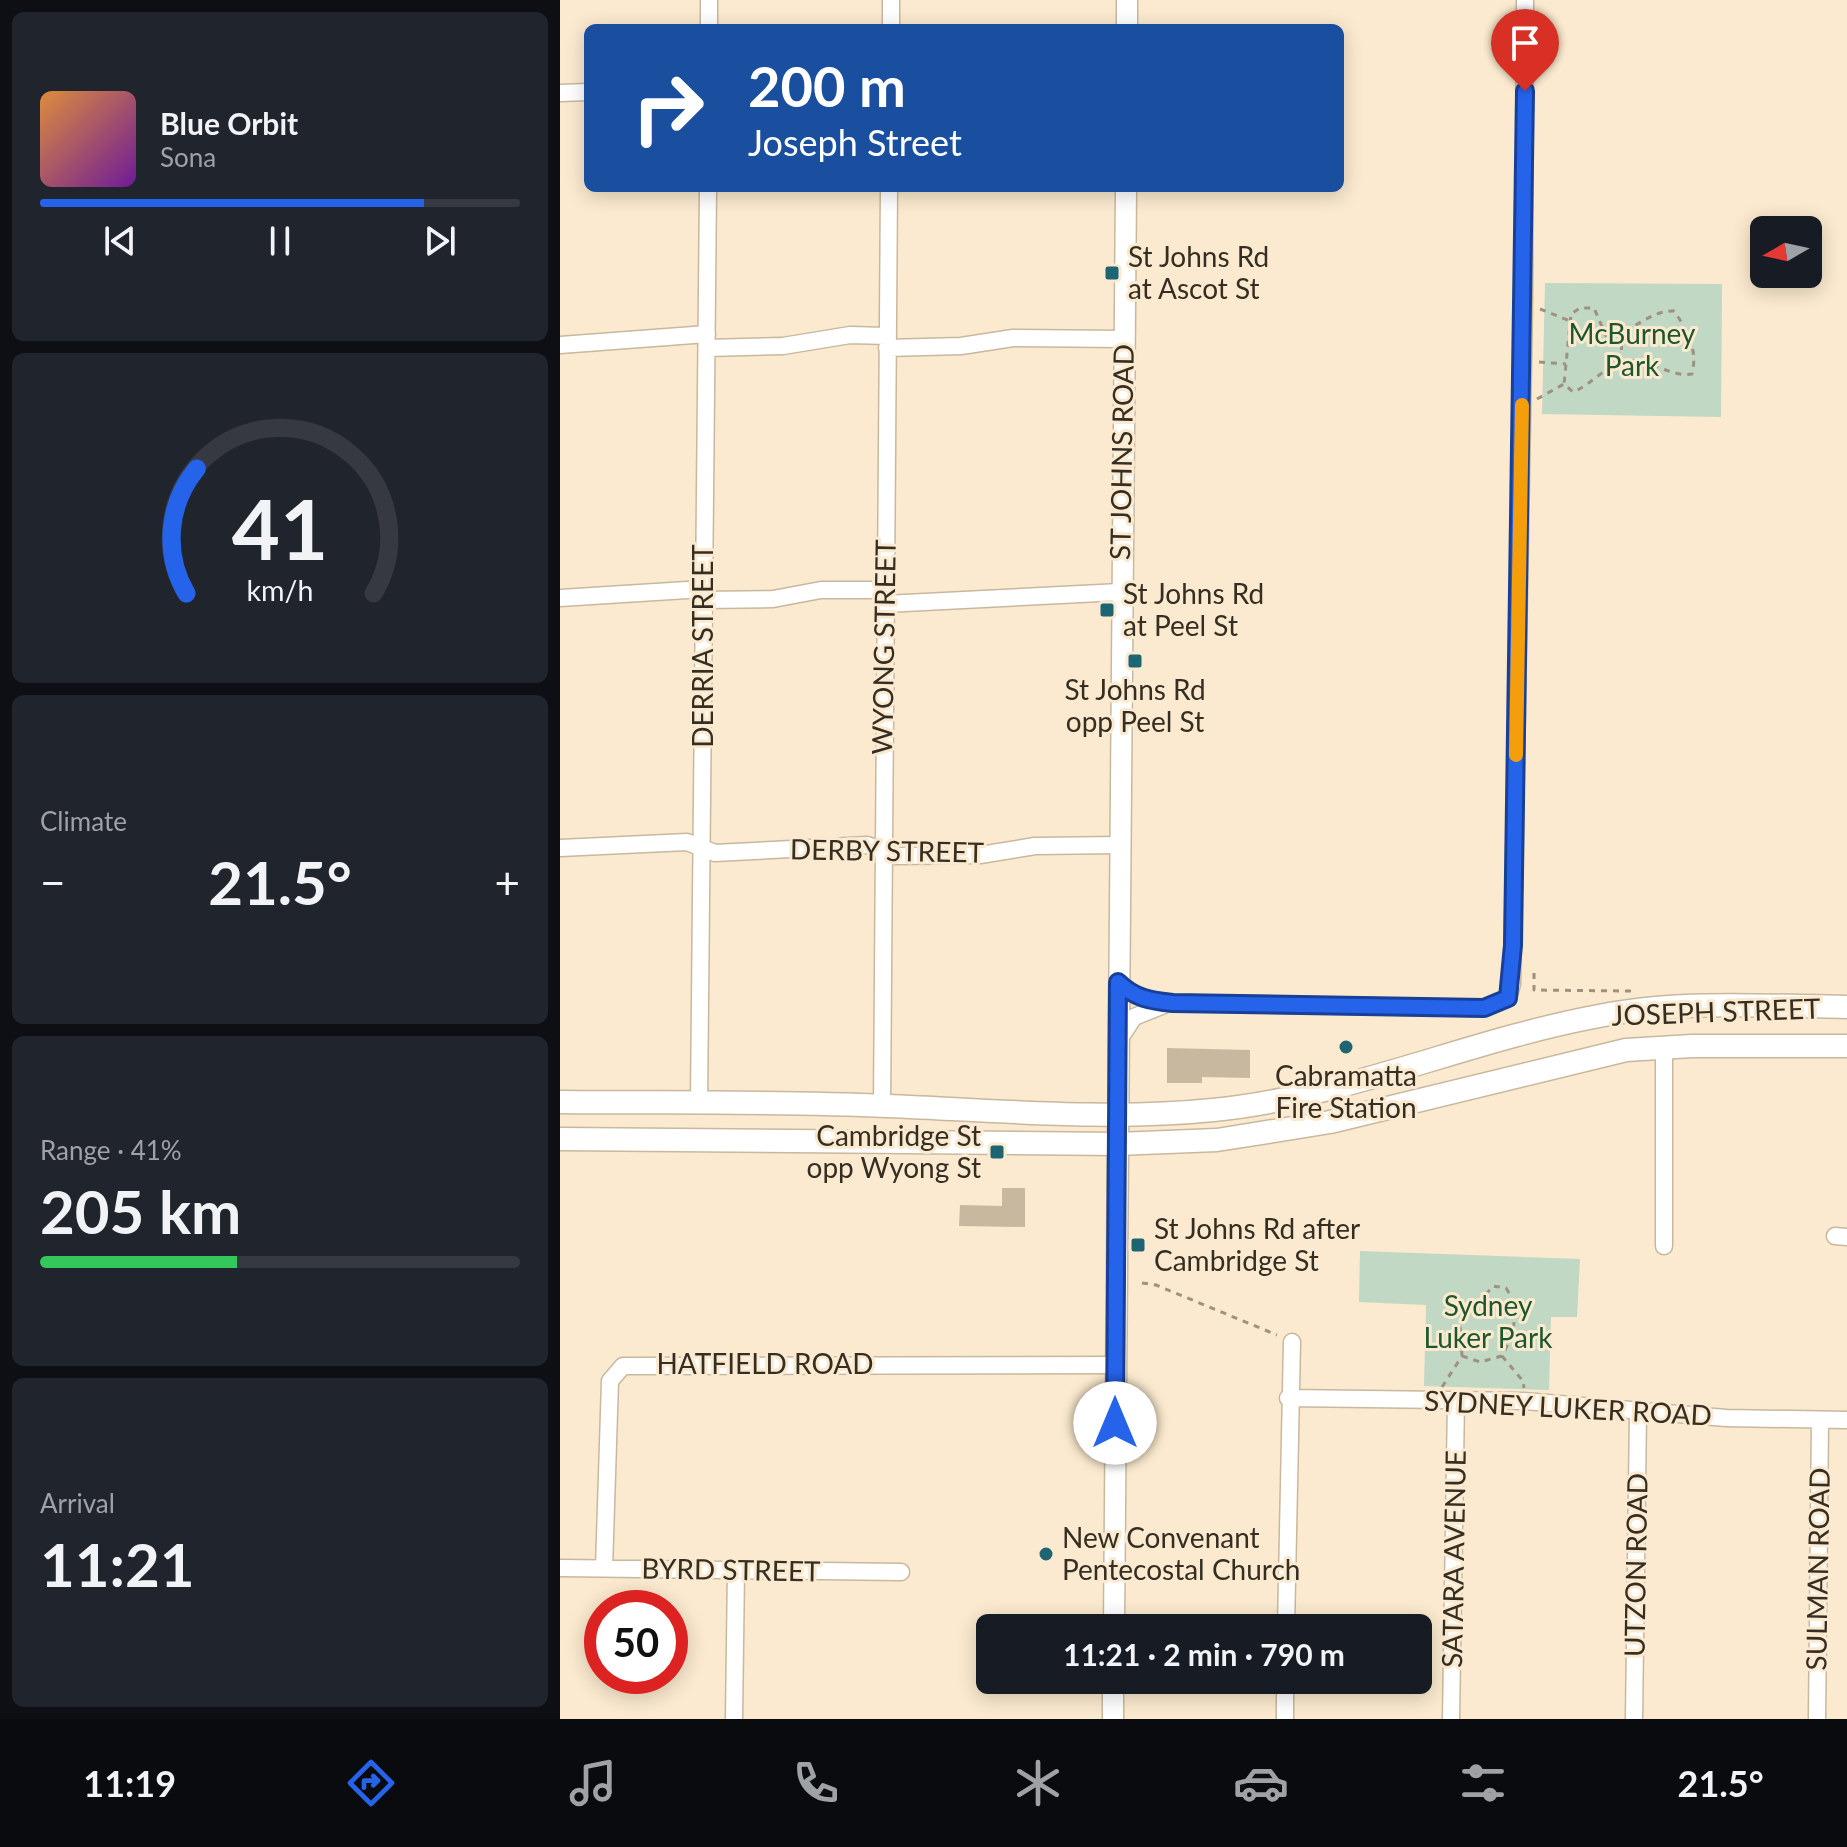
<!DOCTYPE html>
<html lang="en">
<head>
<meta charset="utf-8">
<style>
	:root { --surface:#171b24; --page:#20242c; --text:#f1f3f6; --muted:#9ea1a6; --line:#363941; --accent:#2563eb }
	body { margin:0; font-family:Lato,sans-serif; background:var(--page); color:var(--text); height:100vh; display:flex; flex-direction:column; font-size:30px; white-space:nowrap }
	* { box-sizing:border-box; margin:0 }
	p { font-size:26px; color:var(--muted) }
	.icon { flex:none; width:44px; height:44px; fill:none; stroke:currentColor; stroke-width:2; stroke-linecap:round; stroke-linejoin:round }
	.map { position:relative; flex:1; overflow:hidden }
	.details { display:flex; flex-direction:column; gap:12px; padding:12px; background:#0d0f14; width:560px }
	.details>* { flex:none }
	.hud { position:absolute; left:24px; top:24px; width:760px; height:168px; border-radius:12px; box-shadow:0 4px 20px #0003; background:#1a4fa0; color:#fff; overflow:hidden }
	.needle { width:52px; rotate:261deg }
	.controls { position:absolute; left:1190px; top:216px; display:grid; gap:16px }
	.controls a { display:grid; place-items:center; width:72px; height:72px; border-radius:12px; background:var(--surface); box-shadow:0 4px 20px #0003; font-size:40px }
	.speed { position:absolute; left:24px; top:1590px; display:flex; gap:16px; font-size:40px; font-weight:700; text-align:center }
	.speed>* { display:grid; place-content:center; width:104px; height:104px; border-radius:50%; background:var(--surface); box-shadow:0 4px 20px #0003; line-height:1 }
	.speed .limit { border:12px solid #d22; background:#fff; color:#111 }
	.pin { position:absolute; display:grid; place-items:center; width:68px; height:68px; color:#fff; margin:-82px -34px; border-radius:50% 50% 50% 0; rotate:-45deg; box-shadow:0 0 8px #0007 }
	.pin .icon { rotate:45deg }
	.me { position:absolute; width:88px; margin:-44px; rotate:0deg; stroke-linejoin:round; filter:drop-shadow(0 0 6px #0008) }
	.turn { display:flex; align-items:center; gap:28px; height:168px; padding:0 32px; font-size:36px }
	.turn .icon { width:104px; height:104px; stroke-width:2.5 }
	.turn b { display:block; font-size:56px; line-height:68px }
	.big { font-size:60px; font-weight:700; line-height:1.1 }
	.details .widget { flex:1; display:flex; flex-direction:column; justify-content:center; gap:12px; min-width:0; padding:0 28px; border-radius:12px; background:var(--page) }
	.details .dial { align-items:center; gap:0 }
	.dial svg { height:208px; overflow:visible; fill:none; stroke:var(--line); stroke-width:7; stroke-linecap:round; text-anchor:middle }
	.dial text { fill:var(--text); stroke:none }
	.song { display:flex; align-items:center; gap:24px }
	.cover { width:96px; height:96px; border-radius:12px; background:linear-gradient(135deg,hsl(30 70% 55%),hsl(280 70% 35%)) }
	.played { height:8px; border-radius:4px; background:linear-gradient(90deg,var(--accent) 80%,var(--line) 80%) }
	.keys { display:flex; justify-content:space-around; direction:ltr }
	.heat { display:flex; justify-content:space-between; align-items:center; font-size:44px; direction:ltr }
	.charge { height:12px; border-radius:6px; background:linear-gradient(90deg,#34c759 41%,var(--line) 0) }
	.trip { position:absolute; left:416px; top:1614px; width:456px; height:80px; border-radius:12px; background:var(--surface); box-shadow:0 4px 20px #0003; font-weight:700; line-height:80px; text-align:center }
	.tabs { display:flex; height:128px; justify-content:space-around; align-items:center; background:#090b0e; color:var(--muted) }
	.tabs .icon { width:56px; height:56px }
	.tabs .selected { color:var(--accent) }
	.tabs b { font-size:36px; color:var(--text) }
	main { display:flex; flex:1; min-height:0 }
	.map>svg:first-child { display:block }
	.green { fill:#c0d8c4 }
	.building { fill:#c8b89f }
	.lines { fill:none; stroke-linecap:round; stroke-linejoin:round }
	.minor-casing { stroke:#c8b89e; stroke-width:19 }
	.major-casing { stroke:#c8b89e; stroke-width:23 }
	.highway-casing { stroke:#c8b89e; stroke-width:25 }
	.path { stroke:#9e927f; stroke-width:3; stroke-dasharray:6 6; stroke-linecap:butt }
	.minor { stroke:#fff; stroke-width:16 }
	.major { stroke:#fff; stroke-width:20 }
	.highway { stroke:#fff; stroke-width:22 }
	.route-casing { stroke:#184099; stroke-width:20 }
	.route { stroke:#2563eb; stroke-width:14 }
	.slow { stroke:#f59e0b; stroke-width:14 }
	.poi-dot { fill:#1d6573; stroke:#fbeacf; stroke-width:3 }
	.labels { text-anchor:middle; stroke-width:6; stroke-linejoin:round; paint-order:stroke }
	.poi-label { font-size:28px; fill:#342e23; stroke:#fbeacf; text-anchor:start }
	.park-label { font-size:28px; fill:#1c572e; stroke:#fbeacf }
	.street-label { font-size:28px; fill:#342e23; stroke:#fbeacf }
</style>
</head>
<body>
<main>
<section class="details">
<div class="widget">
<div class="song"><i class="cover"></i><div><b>Blue Orbit</b><p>Sona</p></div></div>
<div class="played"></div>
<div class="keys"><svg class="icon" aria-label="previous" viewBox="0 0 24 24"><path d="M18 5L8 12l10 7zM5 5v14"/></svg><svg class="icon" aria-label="pause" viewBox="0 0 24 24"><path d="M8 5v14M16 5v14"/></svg><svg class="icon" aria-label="next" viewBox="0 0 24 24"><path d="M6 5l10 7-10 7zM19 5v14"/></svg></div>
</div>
<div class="widget dial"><svg viewBox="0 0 100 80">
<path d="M14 69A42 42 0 1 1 86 69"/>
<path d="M14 69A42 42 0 0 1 18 21" stroke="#2563eb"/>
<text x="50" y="56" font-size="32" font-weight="700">41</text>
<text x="50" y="72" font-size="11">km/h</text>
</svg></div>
<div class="widget"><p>Climate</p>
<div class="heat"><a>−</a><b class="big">21.5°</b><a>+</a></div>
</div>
<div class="widget"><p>Range · 41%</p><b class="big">205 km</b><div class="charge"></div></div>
<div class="widget"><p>Arrival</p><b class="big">11:21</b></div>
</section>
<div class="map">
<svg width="1287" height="1719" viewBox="0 0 1287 1719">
	<rect width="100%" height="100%" fill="#fbeacf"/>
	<path class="green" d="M985,283L1162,284L1161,417L982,414Z
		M800,1251L1020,1259L1017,1317H991L989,1390L864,1386L866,1305L799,1302Z"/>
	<path class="building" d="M607,1048L690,1050V1078L642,1077V1083H607Z
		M442,1188H465V1227L399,1226L400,1205L442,1206Z"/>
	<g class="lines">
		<g class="minor-casing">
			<path id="minor" d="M149,0V28
				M331,28V0
				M0,93L28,92
				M0,345L147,334
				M147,348L223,346L290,335L327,336
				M327,348L401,346L453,338L564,339
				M0,598L143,589
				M143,600L213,599L261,590H325
				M325,604L560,592
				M0,848L127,842L155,853L307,845L336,856L420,855L475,846L560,845
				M558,982C574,998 591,1001 613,1003L924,1008L948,998L952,984L964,303L965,0
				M558,1041L574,1017L604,1005
				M139,1103L148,188
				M322,1106L329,188
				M1275,1236L1287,1237
				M1104,1246V1047
				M728,1398L963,1401L1166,1418L1287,1420
				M0,1568L341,1572
				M44,1568L50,1381L63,1366L556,1365
				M726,1628L732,1342
				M174,1719L176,1569
				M725,1719V1680
				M891,1719L896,1399
				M1074,1719L1078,1412
				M1257,1719L1260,1420"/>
		</g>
		<g class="major-casing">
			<path id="major" d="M567,28V0
				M554,1628L566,188
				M553,1719V1680"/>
		</g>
		<g class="highway-casing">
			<path id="highway" d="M0,1102C109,1103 218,1101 327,1106C434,1110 545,1121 653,1110C786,1097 909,1040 1039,1016C1120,1000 1205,1006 1287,1007
				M0,1139L557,1144L657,1140L770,1122L1066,1050L1132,1046H1287"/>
		</g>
		<path class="path" d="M980,309L1010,321
			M979,362L1006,364
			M1061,362L1062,334
			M977,399L1004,384L1013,392C1031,385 1044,367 1063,362C1088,355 1108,378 1132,374C1138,350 1128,331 1114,311C1089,310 1072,334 1046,336L1034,308H1020L1011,314L1004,384
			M974,973V990L1071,991
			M582,1283L596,1285L717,1335
			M942,1356L963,1381L964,1388
			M882,1387L902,1356L900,1325L933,1286L946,1288C961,1311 954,1333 942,1356L920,1362L902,1356"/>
		<use href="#minor" class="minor"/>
		<use href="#major" class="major"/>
		<use href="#highway" class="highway"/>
	</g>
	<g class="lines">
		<g class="route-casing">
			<path id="route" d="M555,1423L558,982C574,998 591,1001 613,1003L924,1008L948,998L953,945L965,91"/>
		</g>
		<use href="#route" class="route"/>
		<path class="slow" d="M956,755L962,405"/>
	</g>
	<g class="poi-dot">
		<rect x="544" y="265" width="16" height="16" rx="4"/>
		<rect x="539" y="602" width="16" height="16" rx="4"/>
		<rect x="567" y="653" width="16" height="16" rx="4"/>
		<circle cx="786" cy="1047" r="8"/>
		<rect x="429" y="1144" width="16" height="16" rx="4"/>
		<rect x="570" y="1237" width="16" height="16" rx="4"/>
		<circle cx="486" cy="1554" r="8"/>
	</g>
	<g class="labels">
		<g class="poi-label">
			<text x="568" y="267">St Johns Rd<tspan x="568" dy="32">at Ascot St</tspan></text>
			<text x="563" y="604">St Johns Rd<tspan x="563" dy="32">at Peel St</tspan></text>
			<text x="575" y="700" text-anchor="middle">St Johns Rd<tspan x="575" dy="32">opp Peel St</tspan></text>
			<text x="786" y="1086" text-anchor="middle">Cabramatta<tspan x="786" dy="32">Fire Station</tspan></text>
			<text x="421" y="1146" text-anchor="end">Cambridge St<tspan x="421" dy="32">opp Wyong St</tspan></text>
			<text x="594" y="1239">St Johns Rd after<tspan x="594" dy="32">Cambridge St</tspan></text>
			<text x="502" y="1548">New Convenant<tspan x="502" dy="32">Pentecostal Church</tspan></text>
		</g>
		<g class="park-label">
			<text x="1072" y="344">McBurney<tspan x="1072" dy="32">Park</tspan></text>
			<text x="928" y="1316">Sydney<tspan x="928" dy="32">Luker Park</tspan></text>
		</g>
		<g class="street-label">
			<text transform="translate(562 452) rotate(-89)" y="10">ST JOHNS ROAD</text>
			<text transform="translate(143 646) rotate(-90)" y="10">DERRIA STREET</text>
			<text transform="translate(324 647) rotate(-89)" y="10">WYONG STREET</text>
			<text transform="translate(327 851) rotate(1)" y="10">DERBY STREET</text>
			<text transform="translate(1156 1012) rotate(-2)" y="10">JOSEPH STREET</text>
			<text x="205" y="1374">HATFIELD ROAD</text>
			<text transform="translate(1008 1408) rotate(3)" y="10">SYDNEY LUKER ROAD</text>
			<text transform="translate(894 1559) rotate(-89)" y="10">SATARA AVENUE</text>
			<text transform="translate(1076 1565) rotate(-89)" y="10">UTZON ROAD</text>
			<text transform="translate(1258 1569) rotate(-89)" y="10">SULMAN ROAD</text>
			<text transform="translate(171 1570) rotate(1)" y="10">BYRD STREET</text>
		</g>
	</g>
</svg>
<div class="controls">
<a><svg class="needle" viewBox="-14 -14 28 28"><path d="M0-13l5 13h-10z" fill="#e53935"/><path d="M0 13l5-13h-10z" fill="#9ea1a6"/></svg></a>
</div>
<div class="speed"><div class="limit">50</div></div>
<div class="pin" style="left:965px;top:91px;background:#d93025"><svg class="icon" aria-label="arrive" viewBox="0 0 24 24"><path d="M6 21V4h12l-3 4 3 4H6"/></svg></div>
<svg class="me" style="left:555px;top:1423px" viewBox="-20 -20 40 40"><circle r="19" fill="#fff"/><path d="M0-13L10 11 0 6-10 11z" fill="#2563eb"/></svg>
<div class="trip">11:21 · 2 min · 790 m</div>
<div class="hud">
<div class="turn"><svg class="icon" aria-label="right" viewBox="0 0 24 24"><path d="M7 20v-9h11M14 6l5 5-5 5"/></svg><div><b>200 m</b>Joseph Street</div></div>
</div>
</div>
</main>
<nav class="tabs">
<b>11:19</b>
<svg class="icon selected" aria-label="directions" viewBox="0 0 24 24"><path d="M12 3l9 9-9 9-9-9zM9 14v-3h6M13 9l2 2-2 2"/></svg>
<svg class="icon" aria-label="music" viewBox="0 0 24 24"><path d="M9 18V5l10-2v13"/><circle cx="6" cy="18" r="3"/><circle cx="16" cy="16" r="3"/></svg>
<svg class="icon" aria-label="phone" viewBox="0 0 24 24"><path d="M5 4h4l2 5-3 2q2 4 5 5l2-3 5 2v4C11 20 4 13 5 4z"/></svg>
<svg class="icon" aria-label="climate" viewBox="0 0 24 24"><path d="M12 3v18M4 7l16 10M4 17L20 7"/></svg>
<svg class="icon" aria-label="car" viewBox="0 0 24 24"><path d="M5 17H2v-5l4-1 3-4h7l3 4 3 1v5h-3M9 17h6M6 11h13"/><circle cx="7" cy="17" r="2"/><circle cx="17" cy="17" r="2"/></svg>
<svg class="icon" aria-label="filters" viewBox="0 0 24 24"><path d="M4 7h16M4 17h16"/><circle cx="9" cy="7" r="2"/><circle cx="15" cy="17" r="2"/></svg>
<b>21.5°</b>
</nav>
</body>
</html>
